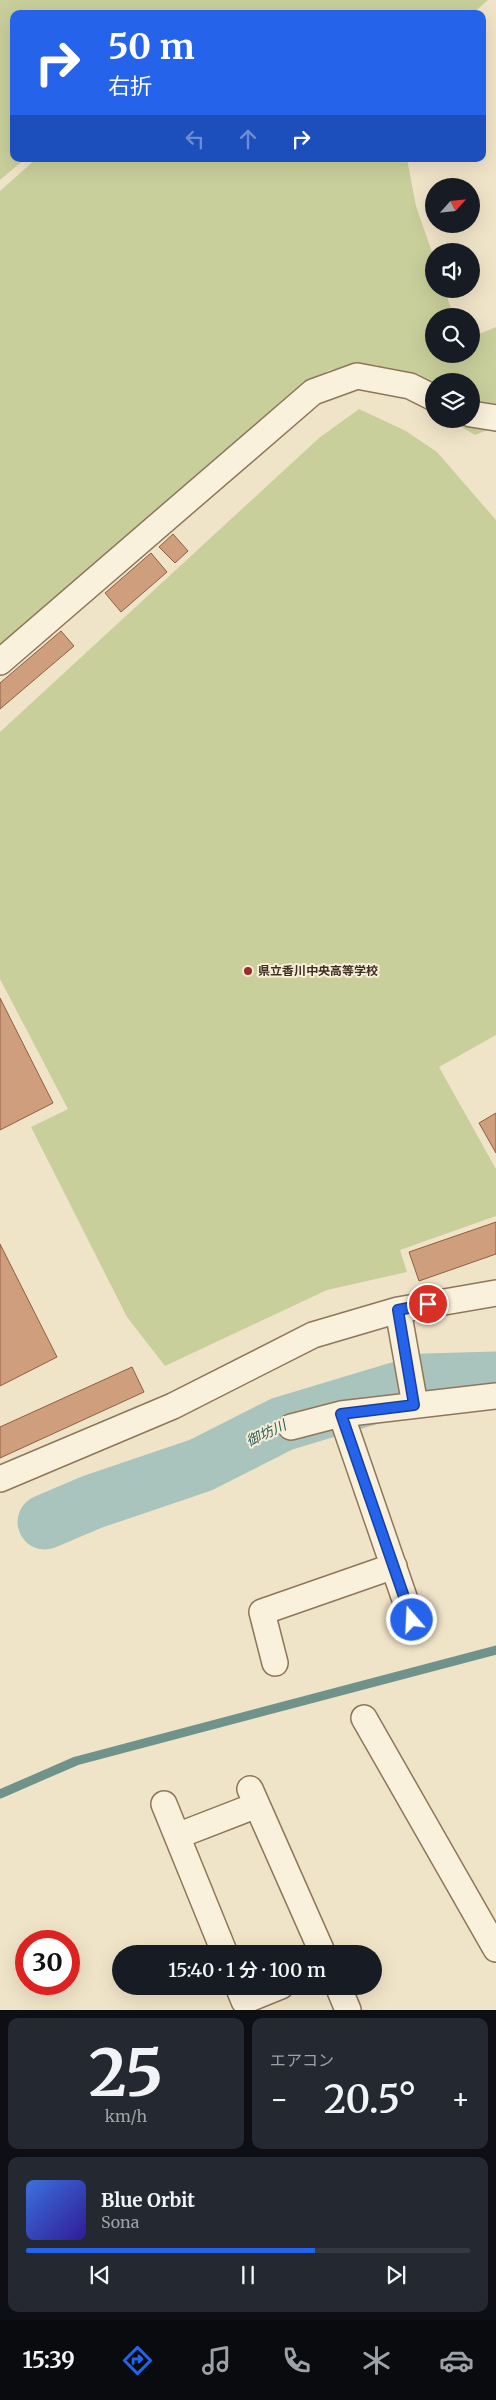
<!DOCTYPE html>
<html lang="ja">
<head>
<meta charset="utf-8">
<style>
	:root { --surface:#171b24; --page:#242831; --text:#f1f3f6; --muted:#9ea1a6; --line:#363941; --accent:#2563eb }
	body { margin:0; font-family:Merriweather,"Noto Sans JP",serif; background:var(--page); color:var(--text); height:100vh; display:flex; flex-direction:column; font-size:19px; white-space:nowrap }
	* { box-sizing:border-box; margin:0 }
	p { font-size:16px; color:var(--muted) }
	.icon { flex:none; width:28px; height:28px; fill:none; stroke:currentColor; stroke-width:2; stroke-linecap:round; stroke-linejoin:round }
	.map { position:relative; height:2010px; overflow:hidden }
	.side { display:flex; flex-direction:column; gap:8px; padding:8px; background:#0d0f14; flex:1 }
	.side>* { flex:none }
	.top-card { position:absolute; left:10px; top:10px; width:476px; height:152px; border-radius:10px; box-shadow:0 5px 20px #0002; background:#2563eb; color:#fff; overflow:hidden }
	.needle { width:32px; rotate:63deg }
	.tools { position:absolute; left:425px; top:178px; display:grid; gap:10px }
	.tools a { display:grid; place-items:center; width:55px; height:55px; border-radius:50%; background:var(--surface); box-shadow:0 5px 20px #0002; font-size:25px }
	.speed { position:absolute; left:15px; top:1930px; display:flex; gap:10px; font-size:25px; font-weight:700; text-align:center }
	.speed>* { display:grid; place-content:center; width:65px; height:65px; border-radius:50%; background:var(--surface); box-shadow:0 5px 20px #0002; line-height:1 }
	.speed .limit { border:8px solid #d22; background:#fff; color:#111 }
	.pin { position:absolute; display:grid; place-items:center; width:42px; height:42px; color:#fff; margin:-21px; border:2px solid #fff; border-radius:50%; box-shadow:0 1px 5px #0007 }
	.me { position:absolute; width:55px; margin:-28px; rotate:341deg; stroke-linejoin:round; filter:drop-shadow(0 0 4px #0008) }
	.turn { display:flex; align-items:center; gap:18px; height:105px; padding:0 15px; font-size:22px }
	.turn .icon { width:65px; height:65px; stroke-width:2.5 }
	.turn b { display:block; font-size:35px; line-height:42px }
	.lanes { display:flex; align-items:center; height:48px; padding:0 15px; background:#0003; justify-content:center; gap:25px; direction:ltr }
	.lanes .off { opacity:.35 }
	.big { font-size:38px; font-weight:600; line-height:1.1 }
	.side .card { flex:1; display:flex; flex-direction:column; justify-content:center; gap:8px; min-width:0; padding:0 18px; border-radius:10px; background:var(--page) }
	.side .dial { align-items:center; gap:0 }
	.dial b { font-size:65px; line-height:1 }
	.song { display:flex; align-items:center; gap:15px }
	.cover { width:60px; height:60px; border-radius:8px; background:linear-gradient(135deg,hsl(220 70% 55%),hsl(250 70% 35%)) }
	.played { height:5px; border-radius:2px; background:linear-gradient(90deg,var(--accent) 65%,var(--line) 65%) }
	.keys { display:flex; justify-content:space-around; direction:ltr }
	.heat { display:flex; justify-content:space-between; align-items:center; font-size:28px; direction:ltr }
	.side .tiles { flex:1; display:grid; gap:8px; grid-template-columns:1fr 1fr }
	.card:last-child { grid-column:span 2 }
	.trip { position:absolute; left:112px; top:1945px; width:270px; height:50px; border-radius:25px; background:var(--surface); box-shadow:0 5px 20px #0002; font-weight:600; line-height:50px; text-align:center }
	.menu { display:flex; height:80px; justify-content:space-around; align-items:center; background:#090b0e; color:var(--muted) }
	.menu .icon { width:35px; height:35px }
	.menu .current { color:var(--accent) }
	.menu b { font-size:22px; color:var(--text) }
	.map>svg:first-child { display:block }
	.green { fill:#c9cf9b }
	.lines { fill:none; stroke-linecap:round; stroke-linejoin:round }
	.stream { stroke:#6f938a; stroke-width:9 }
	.river { stroke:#a9c4bc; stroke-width:55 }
	.building { fill:#cf9f7d; stroke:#8d5f41 }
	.minor-casing { stroke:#8d765c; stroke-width:28 }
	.minor { stroke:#faf1dc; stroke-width:25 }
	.route-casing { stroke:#184099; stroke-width:12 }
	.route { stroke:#2563eb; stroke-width:9 }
	.poi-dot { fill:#9e2a2b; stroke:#f7eed8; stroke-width:2 }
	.labels { text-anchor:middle; stroke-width:4; stroke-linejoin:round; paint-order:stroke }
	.poi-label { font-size:12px; font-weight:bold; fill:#3d2e20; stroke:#f7eed8; text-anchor:start }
	.water-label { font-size:14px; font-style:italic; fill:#2f5d5a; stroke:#f7eed8 }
</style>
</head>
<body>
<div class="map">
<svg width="496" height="2010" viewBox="0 0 496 2010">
	<rect width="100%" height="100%" fill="#f0e4c8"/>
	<path class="green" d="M0,0H488L472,14H14V159H25L0,180Z
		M36,159H407L416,206L434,258V289H444L454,316H434V354H471V337L496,327V427L475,435L448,419H471V381H434V410L422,403L377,365L329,370L255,430L0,649V191Z
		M359,409L406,431L437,452L496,520V1035L439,1067L496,1169V1216L400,1250L407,1272L327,1290L165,1366L127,1317L31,1127L68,1109L0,979V732L319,438Z"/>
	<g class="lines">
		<path class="stream" d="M0,1794L76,1761L496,1650"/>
		<path class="river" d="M45,1522L92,1502L201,1465L282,1424L425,1381L496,1379"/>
	</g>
	<path class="building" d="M173,534L188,551L175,563L159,547Z
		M151,553L167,572L121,612L105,593Z
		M61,631L74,646L0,709V683Z
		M0,998L53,1103L0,1130Z
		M496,1113V1153L479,1123Z
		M496,1222V1254L419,1281L409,1252Z
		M0,1244L57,1357L0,1386Z
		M132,1367L144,1392L0,1458V1427Z"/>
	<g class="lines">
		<g class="minor-casing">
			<path id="minor" d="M471,414L496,418
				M0,662L313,392L357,376L410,386L434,398
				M398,1310L415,1405
				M341,1414L412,1620
				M291,1427L341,1414L496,1396
				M0,1479L173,1406L313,1335L398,1310L496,1293
				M275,1663L262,1612L394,1566
				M364,1718L496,1949
				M250,1789L323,1954
				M164,1804L225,1954
				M177,1836L257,1805
				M238,1986L244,2001L281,1986
				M338,1986L348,2010"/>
		</g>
		<use href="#minor" class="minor"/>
	</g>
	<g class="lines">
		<g class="route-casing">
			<path id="route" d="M412,1620L341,1414L414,1405L398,1310L428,1304"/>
		</g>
		<use href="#route" class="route"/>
	</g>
	<circle class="poi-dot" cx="248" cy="971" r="5"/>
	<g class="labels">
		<g class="poi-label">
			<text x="258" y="975">県立香川中央高等学校</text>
		</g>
		<g class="water-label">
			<text transform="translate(266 1433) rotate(-25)" y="5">御坊川</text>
		</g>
	</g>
</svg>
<div class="tools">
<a><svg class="needle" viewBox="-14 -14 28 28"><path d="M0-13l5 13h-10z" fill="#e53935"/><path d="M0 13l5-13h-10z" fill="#9ea1a6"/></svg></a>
<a><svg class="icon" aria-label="sound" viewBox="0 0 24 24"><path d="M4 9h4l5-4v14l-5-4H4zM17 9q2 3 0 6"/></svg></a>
<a><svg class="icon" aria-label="search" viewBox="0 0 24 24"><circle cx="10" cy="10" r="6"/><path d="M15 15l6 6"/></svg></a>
<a><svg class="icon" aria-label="layers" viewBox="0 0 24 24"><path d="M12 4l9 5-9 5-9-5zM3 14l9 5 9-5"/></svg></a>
</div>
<div class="speed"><div class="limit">30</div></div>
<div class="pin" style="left:428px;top:1304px;background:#d93025"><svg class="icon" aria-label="arrive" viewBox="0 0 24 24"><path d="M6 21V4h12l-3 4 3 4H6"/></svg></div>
<svg class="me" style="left:412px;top:1620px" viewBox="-20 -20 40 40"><circle r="17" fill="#2563eb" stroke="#fff" stroke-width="3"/><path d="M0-11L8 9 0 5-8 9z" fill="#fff"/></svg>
<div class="trip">15:40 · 1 分 · 100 m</div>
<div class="top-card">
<div class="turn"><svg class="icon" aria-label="right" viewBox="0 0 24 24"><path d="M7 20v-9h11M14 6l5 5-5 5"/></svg><div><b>50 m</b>右折</div></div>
<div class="lanes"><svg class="icon off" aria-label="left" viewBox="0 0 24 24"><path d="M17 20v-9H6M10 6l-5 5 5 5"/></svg><svg class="icon off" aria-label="ahead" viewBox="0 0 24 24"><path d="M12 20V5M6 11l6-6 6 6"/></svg><svg class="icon" aria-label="right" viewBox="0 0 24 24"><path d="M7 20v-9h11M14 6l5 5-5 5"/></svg></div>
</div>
</div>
<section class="side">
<div class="tiles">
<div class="card dial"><b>25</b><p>km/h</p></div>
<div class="card"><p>エアコン</p>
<div class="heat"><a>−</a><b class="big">20.5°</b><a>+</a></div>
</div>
<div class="card">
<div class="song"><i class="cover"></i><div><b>Blue Orbit</b><p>Sona</p></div></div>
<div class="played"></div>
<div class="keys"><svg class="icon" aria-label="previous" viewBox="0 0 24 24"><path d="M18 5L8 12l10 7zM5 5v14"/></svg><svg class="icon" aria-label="pause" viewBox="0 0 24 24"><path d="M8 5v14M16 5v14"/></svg><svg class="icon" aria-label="next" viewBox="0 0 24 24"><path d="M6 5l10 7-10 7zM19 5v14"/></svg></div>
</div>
</div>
</section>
<nav class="menu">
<b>15:39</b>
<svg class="icon current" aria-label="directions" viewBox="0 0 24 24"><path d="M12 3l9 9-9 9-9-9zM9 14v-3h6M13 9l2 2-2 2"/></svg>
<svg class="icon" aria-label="music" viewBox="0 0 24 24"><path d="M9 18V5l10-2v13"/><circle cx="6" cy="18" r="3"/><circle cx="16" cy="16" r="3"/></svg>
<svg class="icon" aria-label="phone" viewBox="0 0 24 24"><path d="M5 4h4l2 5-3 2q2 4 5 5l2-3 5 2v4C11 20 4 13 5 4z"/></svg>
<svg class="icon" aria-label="climate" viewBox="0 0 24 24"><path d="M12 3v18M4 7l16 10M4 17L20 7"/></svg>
<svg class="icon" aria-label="car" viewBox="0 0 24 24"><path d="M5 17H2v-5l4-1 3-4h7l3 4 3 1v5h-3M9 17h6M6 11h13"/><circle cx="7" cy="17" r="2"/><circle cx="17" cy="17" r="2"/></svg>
</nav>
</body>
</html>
